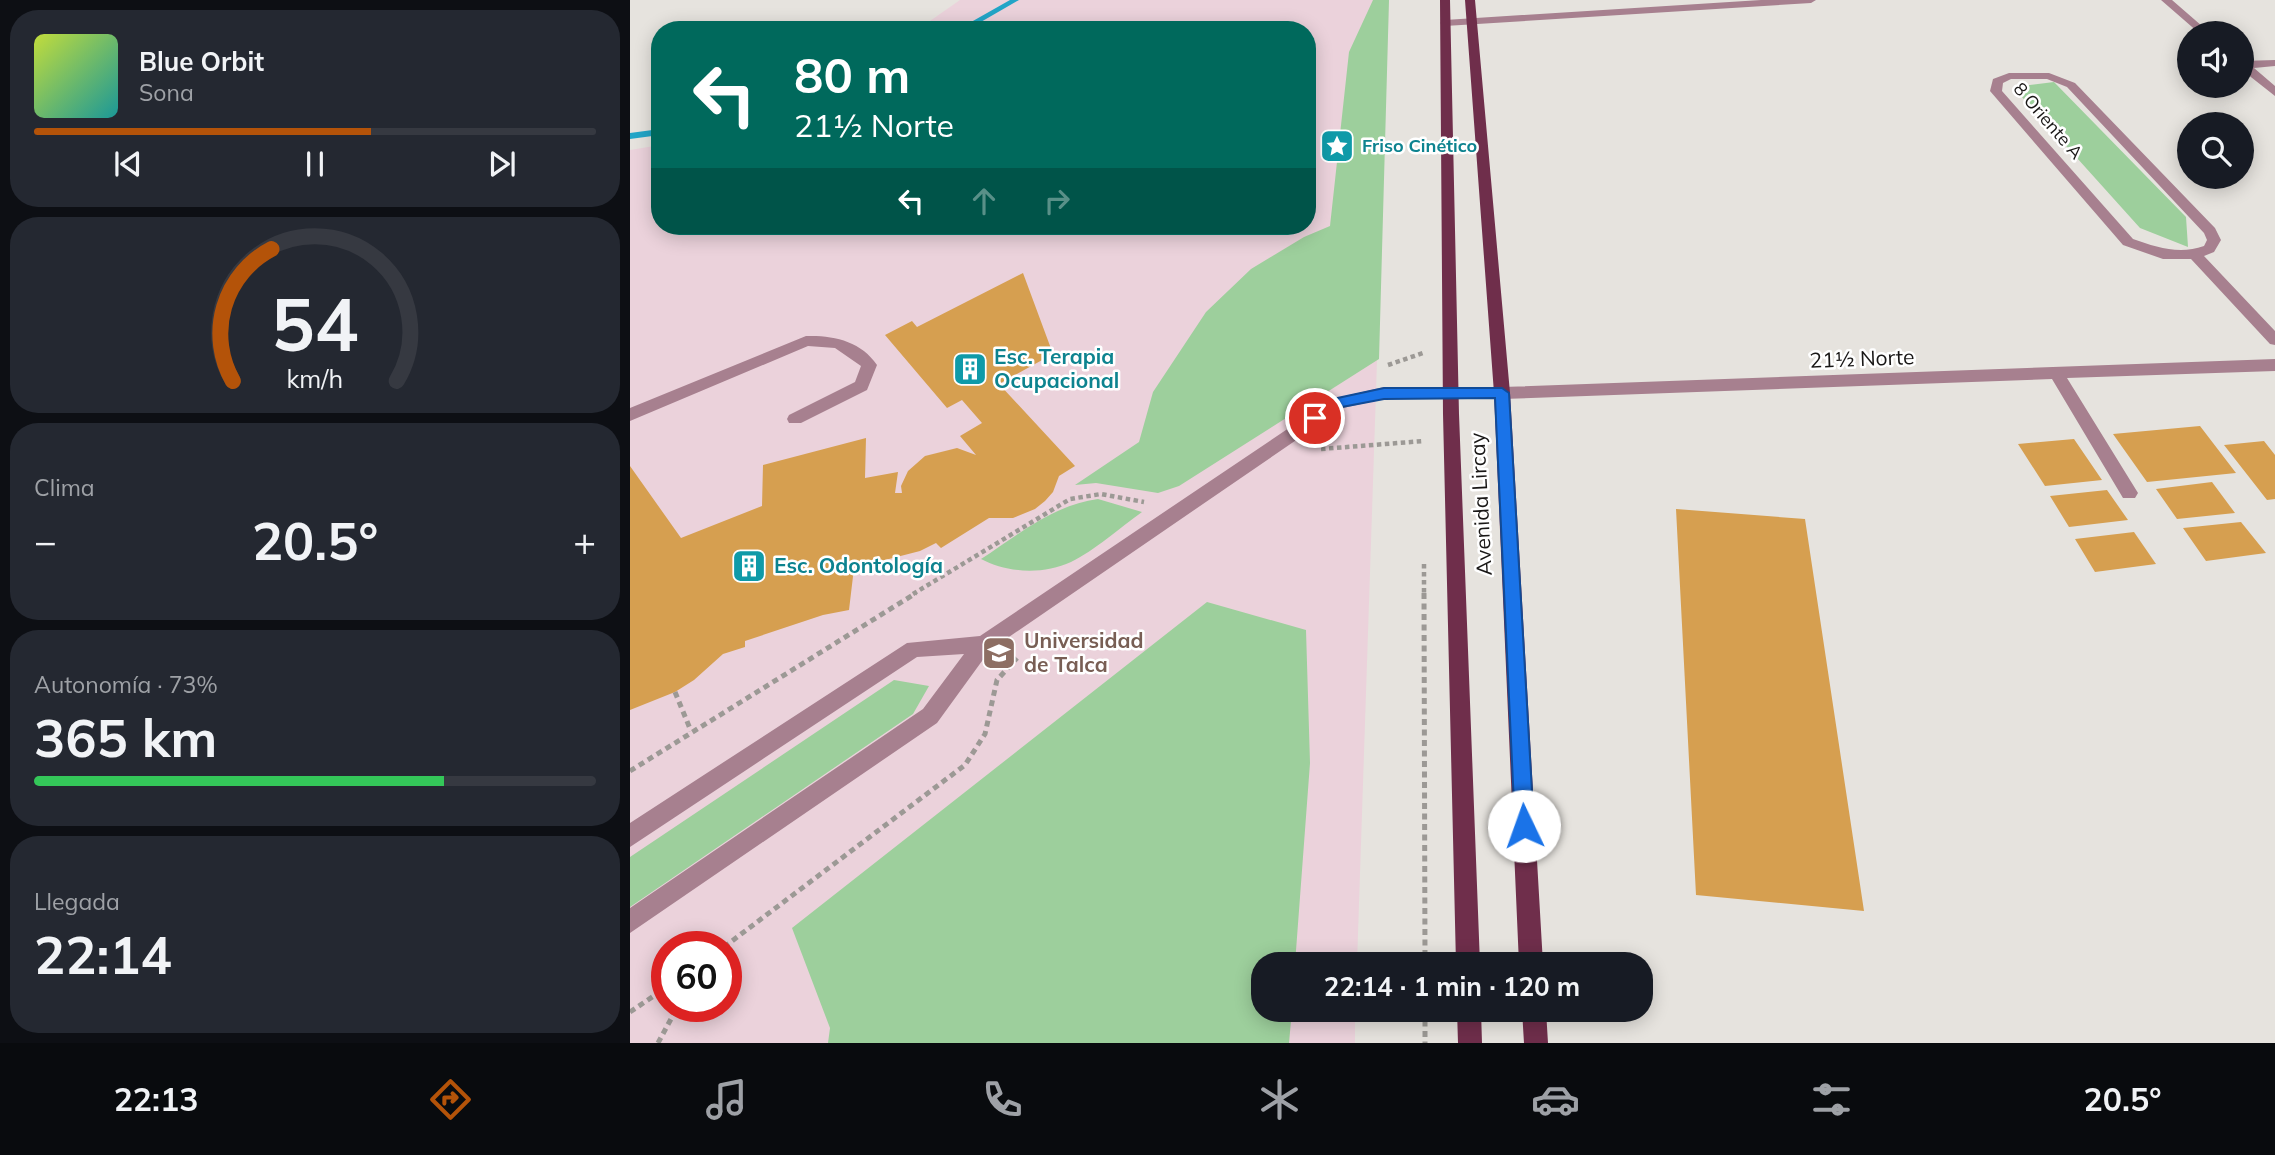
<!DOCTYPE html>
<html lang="es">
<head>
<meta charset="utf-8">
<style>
	:root { --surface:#171b24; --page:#242831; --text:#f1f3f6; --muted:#9ea1a6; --line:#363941; --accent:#b45309 }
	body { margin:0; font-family:Mulish,sans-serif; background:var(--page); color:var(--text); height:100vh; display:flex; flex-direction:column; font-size:26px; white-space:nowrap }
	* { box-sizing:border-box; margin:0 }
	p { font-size:23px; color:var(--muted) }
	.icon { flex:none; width:38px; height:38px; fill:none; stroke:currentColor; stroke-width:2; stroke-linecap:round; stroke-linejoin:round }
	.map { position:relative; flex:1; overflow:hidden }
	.panel { display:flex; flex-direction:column; gap:10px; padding:10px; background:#0d0f14; width:630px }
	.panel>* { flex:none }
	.top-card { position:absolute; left:21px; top:21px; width:665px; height:214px; border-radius:28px; box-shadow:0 4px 18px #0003; background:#00695c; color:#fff; overflow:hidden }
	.controls { position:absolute; left:1547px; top:21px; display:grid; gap:14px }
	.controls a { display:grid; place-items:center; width:77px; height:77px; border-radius:50%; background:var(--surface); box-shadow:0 4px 18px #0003; font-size:35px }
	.speed { position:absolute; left:21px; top:931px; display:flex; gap:14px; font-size:35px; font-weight:700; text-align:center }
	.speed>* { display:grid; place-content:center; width:91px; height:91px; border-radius:50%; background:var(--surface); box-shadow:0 4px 18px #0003; line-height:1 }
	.speed .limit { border:10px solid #d22; background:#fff; color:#111 }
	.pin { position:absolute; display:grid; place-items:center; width:60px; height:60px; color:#fff; margin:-30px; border:4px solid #fff; border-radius:50%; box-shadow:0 2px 7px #0007 }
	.me { position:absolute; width:77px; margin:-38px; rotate:357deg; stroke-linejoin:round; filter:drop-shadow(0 0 5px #0008) }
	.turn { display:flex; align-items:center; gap:24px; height:147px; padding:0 28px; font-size:32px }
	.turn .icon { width:91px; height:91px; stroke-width:2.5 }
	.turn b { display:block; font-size:49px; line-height:60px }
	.lanes { display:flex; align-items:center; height:66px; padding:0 28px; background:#0003; justify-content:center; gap:35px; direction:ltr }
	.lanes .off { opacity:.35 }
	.big { font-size:52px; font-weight:700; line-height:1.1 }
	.panel .widget { flex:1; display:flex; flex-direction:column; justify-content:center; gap:10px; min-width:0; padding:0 24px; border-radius:28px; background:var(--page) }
	.panel .dial { align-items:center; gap:0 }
	.dial svg { height:182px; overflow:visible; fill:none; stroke:var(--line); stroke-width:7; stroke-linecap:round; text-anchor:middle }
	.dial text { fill:var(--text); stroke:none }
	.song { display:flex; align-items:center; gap:21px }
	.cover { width:84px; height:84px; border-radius:10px; background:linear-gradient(135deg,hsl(70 70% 55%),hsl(180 70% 35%)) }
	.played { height:7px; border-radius:4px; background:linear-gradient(90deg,var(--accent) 60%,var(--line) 60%) }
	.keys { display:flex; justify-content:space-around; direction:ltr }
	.heat { display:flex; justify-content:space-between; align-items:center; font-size:38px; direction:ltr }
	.charge { height:10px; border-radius:5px; background:linear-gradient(90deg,#34c759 73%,var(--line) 0) }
	.trip { position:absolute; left:621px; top:952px; width:402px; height:70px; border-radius:28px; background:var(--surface); box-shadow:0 4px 18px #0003; font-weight:700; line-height:70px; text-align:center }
	.dock { display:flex; height:112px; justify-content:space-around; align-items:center; background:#090b0e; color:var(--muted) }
	.dock .icon { width:49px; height:49px }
	.dock .selected { color:var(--accent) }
	.dock b { font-size:32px; color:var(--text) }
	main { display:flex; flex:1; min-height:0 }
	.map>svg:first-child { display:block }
	.education { fill:#ebd2db; fill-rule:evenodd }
	.green { fill:#9dcf9c }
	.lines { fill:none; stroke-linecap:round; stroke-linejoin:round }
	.stream { fill:#22a5c7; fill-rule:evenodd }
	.building { fill:#d69f50 }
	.path-far1 { stroke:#9c9995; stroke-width:4.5; stroke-dasharray:4.5 3.5; stroke-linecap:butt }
	.path { stroke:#9c9995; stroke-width:5; stroke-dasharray:6 4.5; stroke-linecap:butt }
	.minor { fill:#a7808f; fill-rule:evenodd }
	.major { fill:#6f2e4b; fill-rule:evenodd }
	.route { fill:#1a73e8; stroke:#114b97; stroke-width:2 }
	.labels { text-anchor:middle; stroke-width:5; stroke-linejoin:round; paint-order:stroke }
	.far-street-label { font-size:18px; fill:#191716; stroke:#fff }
	.far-culture-label { font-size:18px; font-weight:bold; fill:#0d838f; stroke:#fff; text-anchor:start }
	.culture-label { font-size:21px; font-weight:bold; fill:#0d838f; stroke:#fff; text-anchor:start }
	.street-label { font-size:21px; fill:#191716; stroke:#fff }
	.education-label { font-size:21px; font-weight:bold; fill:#785e54; stroke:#fff; text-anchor:start }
</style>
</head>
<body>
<main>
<section class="panel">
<div class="widget">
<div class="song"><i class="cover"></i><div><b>Blue Orbit</b><p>Sona</p></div></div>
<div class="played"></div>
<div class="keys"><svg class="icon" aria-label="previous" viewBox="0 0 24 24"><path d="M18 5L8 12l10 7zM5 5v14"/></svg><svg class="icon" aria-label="pause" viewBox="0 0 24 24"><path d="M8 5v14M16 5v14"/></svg><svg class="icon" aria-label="next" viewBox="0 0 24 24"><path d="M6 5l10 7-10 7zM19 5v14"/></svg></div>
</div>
<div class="widget dial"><svg viewBox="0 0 100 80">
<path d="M14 69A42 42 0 1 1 86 69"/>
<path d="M14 69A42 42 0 0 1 31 11" stroke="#b45309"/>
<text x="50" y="56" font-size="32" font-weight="700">54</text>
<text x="50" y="72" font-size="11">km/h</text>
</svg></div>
<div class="widget"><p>Clima</p>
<div class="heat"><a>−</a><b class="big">20.5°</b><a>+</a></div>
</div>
<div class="widget"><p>Autonomía · 73%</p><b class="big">365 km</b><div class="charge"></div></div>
<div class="widget"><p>Llegada</p><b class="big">22:14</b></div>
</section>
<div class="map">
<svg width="1645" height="1043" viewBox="0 0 1645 1043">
	<rect width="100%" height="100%" fill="#e6e3de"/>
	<path class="education" d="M330,0H759L727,964H634V1010H725V1043H0V150L30,145V226H677V30H287ZM37,947H96V1006H37Z"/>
	<path class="green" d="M743,0H759L749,359L549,486L528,493L466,483L445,485L509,442L523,392L576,312L621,269L674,237L700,226L719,52Z
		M1424,82L1556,217L1558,247L1510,228L1383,87Z
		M468,499L512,512C491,527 464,551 441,562C413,575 377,573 351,559C388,535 423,505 468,499Z
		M577,602L676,630L680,763L665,964H634V1010H662L659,1043H198L200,1028L162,928Z
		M264,680L299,686L283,714L0,907V857Z"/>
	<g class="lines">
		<path class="stream" d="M380,0H389L337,30H327Z
			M30,129V135L0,139V133Z"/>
	</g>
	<path class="building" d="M393,273L423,354L369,384L445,466L429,476L423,492L415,501L405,509L383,518H359L311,548L306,543L290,551L224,568L219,610L193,615L115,641V647L93,654L64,680L45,692L0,710V466L51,538L132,506L133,465L236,438L235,478L268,472L265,493H272L271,486L278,471L295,456L327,448L346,455L330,436L352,423L332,400L317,408L255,335L282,321L287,327Z
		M1570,426L1606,473L1517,482L1483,434Z
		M1444,439L1472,480L1415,486L1388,444Z
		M1634,441L1645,455V499L1637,500L1594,445Z
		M1582,482L1605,513L1547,519L1526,489Z
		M1477,490L1498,520L1439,527L1420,496Z
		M1046,509L1175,519L1234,911L1066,895Z
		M1611,522L1636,553L1576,561L1553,528Z
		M1504,532L1526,564L1465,572L1445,539Z"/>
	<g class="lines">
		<path class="path-far1" d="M758,365L793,353
			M691,449L794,441
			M794,564V594
			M283,594L440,499L471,494L514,502"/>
		<path class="path" d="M794,593L795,964
			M45,692L61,731
			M0,771L286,593
			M94,947L335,765L355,734L367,680L387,658
			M795,1010V1043
			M0,1012L37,987
			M28,1043L48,1006"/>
		<path class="minor" d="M1131,0H1186L1181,3L815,26L810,23L815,20Z
			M1531,0H1542L1580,33H1569Z
			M1645,60V66L1624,68L1645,86V96L1612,70V61Z
			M1379,73H1419L1445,83L1585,228L1591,240L1584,252L1574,256L1645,331V345L1640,344L1561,259H1533L1493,245L1360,91L1363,79ZM1381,79H1417L1437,87L1574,233L1577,240L1574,246C1549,255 1526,247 1503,239L1372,91L1373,83Z
			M176,336C203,335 231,341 247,365L237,390L171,423H159L157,419L159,415L225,382L231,366L205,348L178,346L0,421V408Z
			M1645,359V371L1437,378L1508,493L1505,498H1493L1422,379L872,399H754L713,408L360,650L307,723L0,933V908L293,709L334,654L287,657L0,847V823L277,643L350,636L702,399L754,387H872Z"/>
		<path class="major" d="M810,0H820L829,414L850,964H826L813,414Z
			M835,0H845L880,393L913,964H889L864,393Z
			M827,1010H851L852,1043H828Z
			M892,1010H916L918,1043H894Z"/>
	</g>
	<path class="route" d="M754,388H872L879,393L904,826L901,833L894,836L887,833L885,826L865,398L754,399L712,407L685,424L678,418L703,399Z"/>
	<defs>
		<g id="sight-square" transform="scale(1.75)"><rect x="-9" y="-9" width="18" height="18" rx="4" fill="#0f9aa8" stroke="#fff"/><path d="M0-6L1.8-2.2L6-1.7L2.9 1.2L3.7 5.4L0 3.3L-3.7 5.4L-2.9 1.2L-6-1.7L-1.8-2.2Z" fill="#fff"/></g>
		<g id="building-square" transform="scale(1.75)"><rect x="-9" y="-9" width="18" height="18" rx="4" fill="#0f9aa8" stroke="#fff"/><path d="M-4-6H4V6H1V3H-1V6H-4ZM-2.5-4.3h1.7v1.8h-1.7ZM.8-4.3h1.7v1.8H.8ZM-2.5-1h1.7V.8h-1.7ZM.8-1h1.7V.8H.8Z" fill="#fff"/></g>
		<g id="university-square" transform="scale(1.75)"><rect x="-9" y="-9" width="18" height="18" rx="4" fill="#8d6e63" stroke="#fff"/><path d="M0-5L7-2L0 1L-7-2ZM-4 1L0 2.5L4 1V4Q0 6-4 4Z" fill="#fff"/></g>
	</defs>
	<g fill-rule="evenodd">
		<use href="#sight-square" x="707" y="146"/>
		<use href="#building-square" x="340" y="369"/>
		<use href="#building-square" x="119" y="566"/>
		<use href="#university-square" x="369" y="653"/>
	</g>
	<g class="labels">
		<g class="far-street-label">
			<text transform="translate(1418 121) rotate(49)" y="6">8 Oriente A</text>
		</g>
		<g class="far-culture-label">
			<text x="732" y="152">Friso Cinético</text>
		</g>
		<g class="culture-label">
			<text x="364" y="364">Esc. Terapia<tspan x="364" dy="24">Ocupacional</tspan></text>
			<text x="144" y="573">Esc. Odontología</text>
		</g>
		<g class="street-label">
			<text transform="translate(1232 359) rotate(-2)" y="7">21½ Norte</text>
			<text transform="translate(851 504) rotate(-93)" y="7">Avenida Lircay</text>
		</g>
		<g class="education-label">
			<text x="394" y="648">Universidad<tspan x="394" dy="24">de Talca</tspan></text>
		</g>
	</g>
</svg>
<div class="controls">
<a><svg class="icon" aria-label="sound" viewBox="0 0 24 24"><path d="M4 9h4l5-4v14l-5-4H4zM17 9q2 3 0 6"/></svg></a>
<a><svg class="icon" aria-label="search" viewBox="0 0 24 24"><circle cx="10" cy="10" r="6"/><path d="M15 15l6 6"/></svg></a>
</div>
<div class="speed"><div class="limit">60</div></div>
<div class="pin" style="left:685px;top:418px;background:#d93025"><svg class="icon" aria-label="arrive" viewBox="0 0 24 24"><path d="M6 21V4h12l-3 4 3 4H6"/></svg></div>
<svg class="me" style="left:894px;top:826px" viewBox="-20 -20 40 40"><circle r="19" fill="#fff"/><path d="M0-13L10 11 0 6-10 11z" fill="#1a73e8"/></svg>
<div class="trip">22:14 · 1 min · 120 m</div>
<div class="top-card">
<div class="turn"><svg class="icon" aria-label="left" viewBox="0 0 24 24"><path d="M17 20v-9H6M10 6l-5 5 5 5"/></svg><div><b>80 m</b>21½ Norte</div></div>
<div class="lanes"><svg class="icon" aria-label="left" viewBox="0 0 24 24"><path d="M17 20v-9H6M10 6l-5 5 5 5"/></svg><svg class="icon off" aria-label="ahead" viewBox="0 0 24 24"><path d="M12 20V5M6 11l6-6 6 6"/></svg><svg class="icon off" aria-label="right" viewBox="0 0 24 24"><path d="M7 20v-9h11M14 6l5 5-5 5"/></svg></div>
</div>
</div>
</main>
<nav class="dock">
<b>22:13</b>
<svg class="icon selected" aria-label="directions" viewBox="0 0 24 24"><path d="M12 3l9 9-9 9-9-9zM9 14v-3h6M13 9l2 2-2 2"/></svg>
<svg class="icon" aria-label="music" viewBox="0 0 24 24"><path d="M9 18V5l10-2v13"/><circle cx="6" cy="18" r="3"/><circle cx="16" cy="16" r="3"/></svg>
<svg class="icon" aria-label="phone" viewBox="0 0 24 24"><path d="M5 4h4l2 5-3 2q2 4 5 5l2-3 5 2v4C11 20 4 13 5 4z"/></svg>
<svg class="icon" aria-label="climate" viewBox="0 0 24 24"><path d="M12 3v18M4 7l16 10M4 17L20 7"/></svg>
<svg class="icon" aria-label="car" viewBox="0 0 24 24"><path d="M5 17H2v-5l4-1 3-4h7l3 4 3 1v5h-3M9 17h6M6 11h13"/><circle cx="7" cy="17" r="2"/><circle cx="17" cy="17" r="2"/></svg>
<svg class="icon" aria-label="filters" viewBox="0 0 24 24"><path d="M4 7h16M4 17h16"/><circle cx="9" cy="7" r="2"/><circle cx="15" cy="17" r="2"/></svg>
<b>20.5°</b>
</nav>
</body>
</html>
